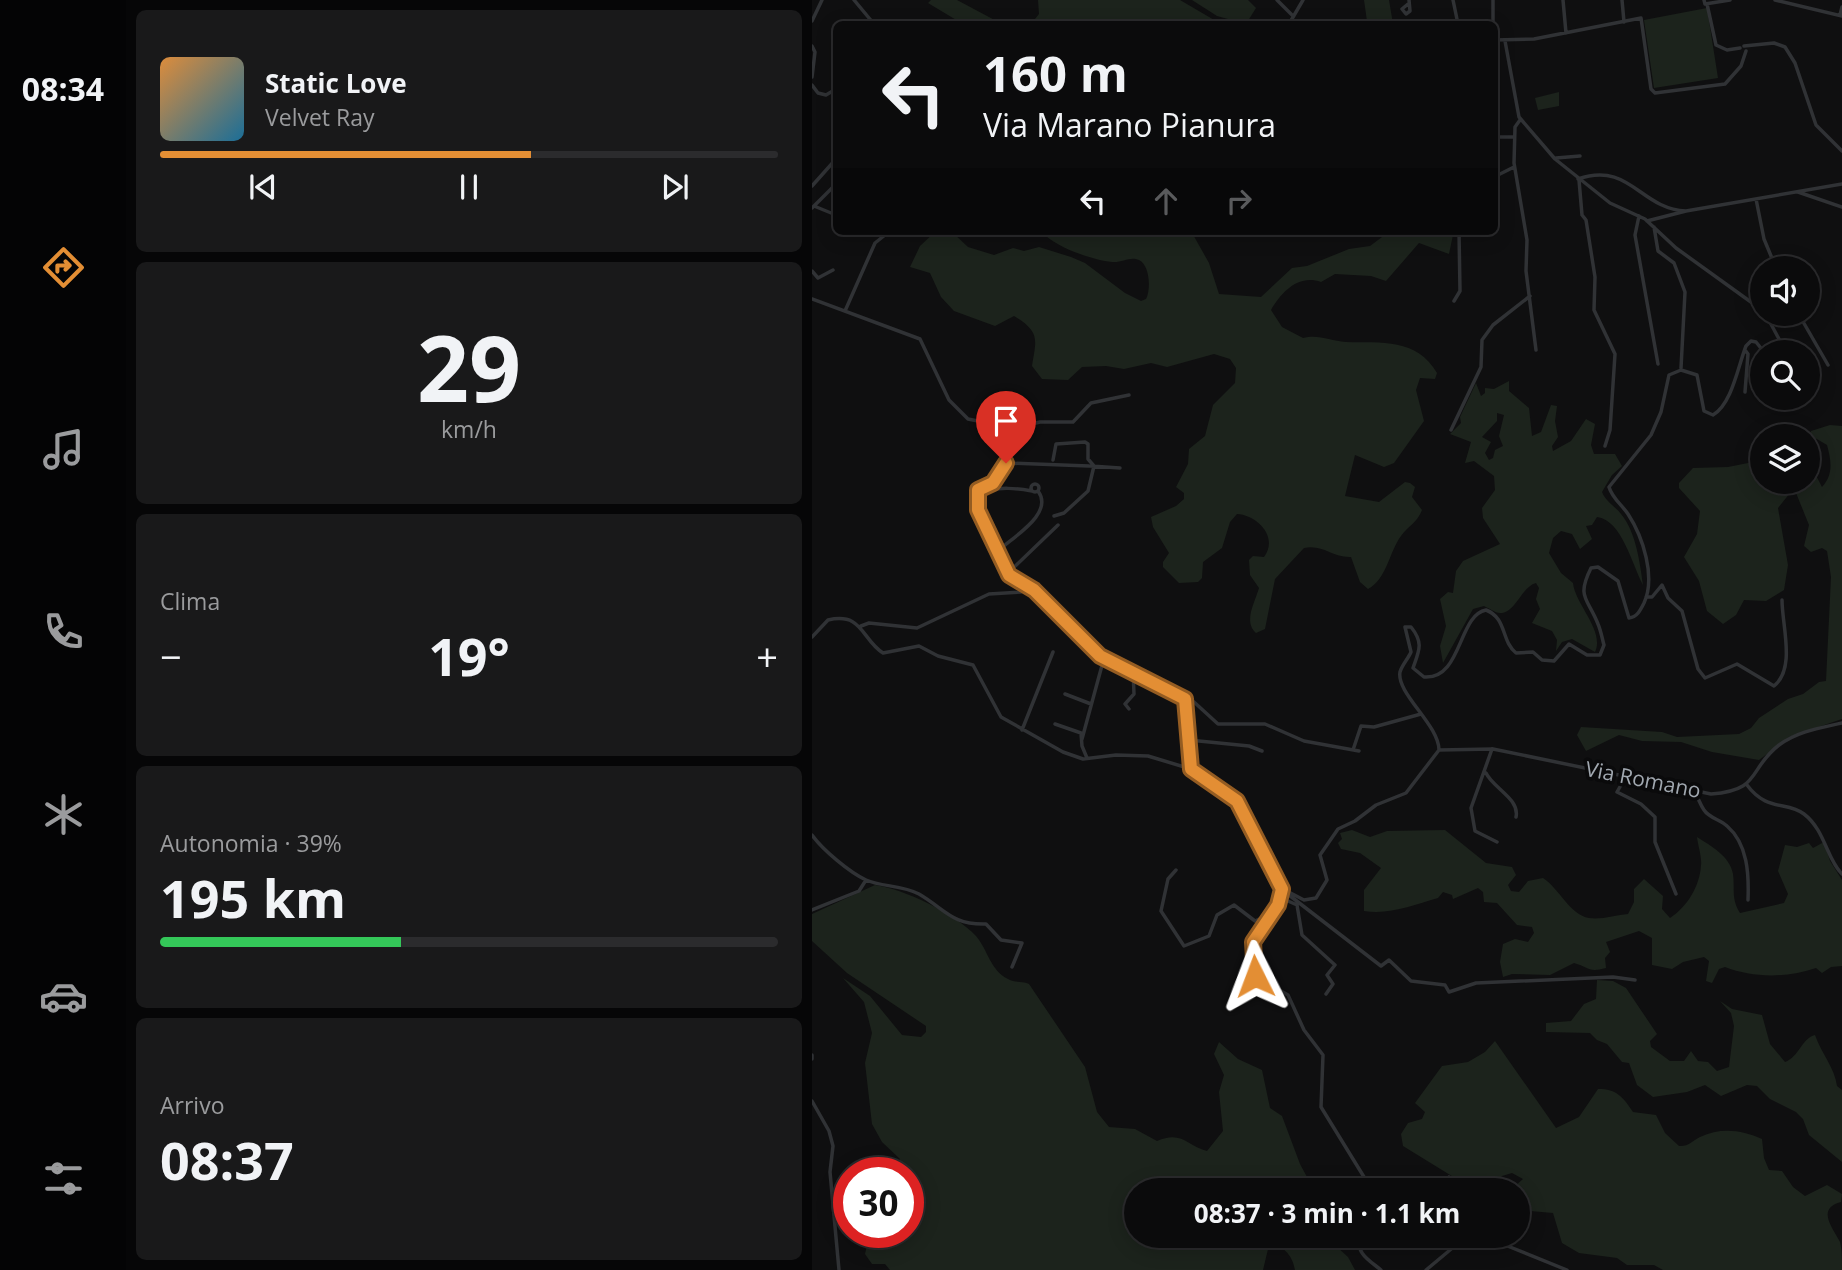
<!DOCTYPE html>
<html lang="it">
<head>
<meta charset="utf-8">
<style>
	:root { --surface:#0b0b0c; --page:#19191a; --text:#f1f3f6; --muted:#9a9b9d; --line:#2b2b2d; --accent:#e38e34 }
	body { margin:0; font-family:"Open Sans",sans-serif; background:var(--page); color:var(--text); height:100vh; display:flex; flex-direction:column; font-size:26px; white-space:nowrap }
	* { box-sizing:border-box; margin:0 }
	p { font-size:23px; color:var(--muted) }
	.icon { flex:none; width:38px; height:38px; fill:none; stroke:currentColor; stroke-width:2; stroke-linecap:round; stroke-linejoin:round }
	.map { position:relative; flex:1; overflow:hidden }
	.drawer { display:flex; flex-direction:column; gap:10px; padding:10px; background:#060607; width:686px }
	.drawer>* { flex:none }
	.hud { position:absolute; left:21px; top:21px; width:665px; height:214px; border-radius:10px; box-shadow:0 4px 18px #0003,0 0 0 2px var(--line); background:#0b0b0c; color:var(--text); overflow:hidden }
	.buttons { position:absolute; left:938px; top:256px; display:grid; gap:14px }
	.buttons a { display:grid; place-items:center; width:70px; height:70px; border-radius:50%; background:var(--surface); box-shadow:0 4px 18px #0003,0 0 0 2px var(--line); font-size:35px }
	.speed { position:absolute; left:21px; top:1157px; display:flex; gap:14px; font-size:35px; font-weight:700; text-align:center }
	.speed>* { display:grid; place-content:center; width:91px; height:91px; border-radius:50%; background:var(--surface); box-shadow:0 4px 18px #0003,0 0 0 2px var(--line); line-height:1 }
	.speed .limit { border:10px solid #d22; background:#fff; color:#111 }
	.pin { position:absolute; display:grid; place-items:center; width:60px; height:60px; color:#fff; margin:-72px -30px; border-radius:50% 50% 50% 0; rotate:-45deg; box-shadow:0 0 7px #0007 }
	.pin .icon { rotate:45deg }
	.me { position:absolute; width:77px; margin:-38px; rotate:357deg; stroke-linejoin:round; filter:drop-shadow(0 0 5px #0008) }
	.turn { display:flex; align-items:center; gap:24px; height:147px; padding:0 35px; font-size:32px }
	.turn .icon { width:91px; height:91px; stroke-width:2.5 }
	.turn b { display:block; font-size:49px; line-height:60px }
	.lanes { display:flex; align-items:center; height:66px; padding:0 35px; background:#0003; justify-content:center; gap:35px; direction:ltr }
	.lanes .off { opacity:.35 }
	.big { font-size:52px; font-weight:700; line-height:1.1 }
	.drawer .widget { flex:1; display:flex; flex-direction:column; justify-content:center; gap:10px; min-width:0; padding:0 24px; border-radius:10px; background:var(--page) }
	.drawer .dial { align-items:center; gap:0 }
	.dial b { font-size:91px; line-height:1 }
	.song { display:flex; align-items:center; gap:21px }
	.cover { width:84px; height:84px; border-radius:10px; background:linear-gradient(135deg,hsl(30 70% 55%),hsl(200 70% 35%)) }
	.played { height:7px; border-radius:4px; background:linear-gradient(90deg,var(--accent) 60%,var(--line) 60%) }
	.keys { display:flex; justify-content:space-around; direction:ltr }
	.heat { display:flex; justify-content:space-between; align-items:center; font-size:38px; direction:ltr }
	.charge { height:10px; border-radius:5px; background:linear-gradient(90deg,#34c759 39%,var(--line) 0) }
	.trip { position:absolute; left:312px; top:1178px; width:406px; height:70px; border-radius:35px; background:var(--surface); box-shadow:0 4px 18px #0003,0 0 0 2px var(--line); font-weight:700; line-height:70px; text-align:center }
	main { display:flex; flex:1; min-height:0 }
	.tabs { display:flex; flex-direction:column; width:126px; justify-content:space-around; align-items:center; background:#040405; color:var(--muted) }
	.tabs .icon { width:49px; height:49px }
	.tabs .on { color:var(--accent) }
	.tabs b { font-size:32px; color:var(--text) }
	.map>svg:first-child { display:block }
	.green { fill:#1c231c; fill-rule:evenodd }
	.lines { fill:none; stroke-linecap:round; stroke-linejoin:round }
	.minor { stroke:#303235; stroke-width:3.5 }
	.route-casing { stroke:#945c22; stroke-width:18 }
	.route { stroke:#e38e34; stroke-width:12 }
	.labels { text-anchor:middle; stroke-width:7; stroke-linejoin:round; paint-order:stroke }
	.street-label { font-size:21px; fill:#a1a8b0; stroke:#0a0a0b }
</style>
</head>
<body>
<main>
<nav class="tabs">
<b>08:34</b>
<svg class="icon on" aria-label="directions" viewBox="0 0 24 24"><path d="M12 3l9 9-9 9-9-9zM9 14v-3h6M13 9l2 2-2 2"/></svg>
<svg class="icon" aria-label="music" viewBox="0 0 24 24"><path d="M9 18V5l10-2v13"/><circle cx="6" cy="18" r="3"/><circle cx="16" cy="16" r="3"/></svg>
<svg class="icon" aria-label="phone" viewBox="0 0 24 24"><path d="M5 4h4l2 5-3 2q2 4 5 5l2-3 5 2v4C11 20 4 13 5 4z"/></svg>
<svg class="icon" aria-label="climate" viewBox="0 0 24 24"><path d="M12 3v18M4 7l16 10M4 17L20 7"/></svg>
<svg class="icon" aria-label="car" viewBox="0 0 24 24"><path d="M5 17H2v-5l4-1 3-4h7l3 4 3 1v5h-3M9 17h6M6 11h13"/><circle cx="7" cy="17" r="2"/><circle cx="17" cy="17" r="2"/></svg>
<svg class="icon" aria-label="filters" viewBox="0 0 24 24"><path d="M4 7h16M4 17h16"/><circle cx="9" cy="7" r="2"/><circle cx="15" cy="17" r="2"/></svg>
</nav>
<section class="drawer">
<div class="widget">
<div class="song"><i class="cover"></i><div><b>Static Love</b><p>Velvet Ray</p></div></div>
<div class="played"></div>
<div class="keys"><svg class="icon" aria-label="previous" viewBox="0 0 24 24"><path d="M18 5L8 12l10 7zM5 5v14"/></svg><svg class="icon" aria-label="pause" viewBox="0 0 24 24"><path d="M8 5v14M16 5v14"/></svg><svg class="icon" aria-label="next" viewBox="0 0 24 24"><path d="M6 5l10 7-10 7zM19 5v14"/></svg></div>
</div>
<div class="widget dial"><b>29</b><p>km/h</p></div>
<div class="widget"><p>Clima</p>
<div class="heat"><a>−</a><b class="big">19°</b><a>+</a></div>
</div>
<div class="widget"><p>Autonomia · 39%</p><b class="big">195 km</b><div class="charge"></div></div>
<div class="widget"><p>Arrivo</p><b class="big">08:37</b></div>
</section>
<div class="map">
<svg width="1030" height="1270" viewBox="0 0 1030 1270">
	<rect width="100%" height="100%" fill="#0f0f10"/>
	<path class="green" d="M119,0H145L190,24H151L116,3Z
		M226,0H368L409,24H219L227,14Z
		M380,0H436L444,8L434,24L405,16Z
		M552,0H577L581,24H558L555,21Z
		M895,8L906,78L842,88L832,20Z
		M747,92V106L726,110L723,98Z
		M124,231H139L156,247L182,255L201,248L212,251L227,247L259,257L273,263L313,293L329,301L334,299C339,290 338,265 327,260C318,256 310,263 300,262C281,260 249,249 234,236V231H379L397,263L407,294L449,297L480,268L495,266L537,249L558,246L578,231C586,231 595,235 602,234C615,232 629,228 641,235L637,254L607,243L574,281L559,276L523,274L509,282C487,274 470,291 459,310L470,327L491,338C507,334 518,341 534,342C569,343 605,338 625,373L623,379L608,378L604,390L612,421L582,463L572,467L543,455L533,496L567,502L593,482L598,483L603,487L600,497L610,510C605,523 596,526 589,536C577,552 575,579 556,589L548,582L539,557C521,558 511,544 492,548L463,579L453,629L444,633C431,622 443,602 447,588L438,575L437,560L441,556L452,557C467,537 445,515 425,514L418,522L410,548L391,562L390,578L386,582L367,583L351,567V562L357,553L341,527L339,517L364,506L372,499V493L364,487L376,464L377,449L393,436L401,405L423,383L424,368L418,359L402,354L355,367L339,363L312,369L294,366L270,367L256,380L230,379L220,366C224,340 229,332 202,316L183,326L142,311L129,297L118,273L98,267L108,246Z
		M697,381V391L717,408L720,436L729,432L739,405L745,406L743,421L746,437L740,446L741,451L759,441L774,419L783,424L779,445L782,454H803L810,466L800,475L790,492C794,502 803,506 809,514C824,532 828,563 831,585C820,565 810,520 785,517L780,525L774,526L780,539L768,549L760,534L749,531L741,538L737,553L749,573L761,583C763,604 793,631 783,652L760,639L750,642L744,651L745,640L740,631L720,623L728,609L724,599L727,588L724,583C709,587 704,613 688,613C683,613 677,608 672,606L661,609L631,663L628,646L634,626L628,599L636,592L641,593L644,571L651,561L688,544L671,518L670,508L683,490L682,476L662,461L653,463L659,442L638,434L649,423L648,417L664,383L669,396L673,393V388L682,389ZM685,413L692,415L687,436L691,446L683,450L681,458L677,460L673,453L679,442L670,437L685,421Z
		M1018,425L1030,426V719L977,737L947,760L900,752L869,742L830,741L807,735L774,751L765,735L769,727L850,732L865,737L927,734L939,728L947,718L976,699L991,694L1007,682L1014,681L1019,577L1015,551L1010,548L999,552L992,546L997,525L982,488L966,508L976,565L972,590L954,601L932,600L924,615L911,624L895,611L887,581L872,557L885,534L888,511L867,488V483L881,468L916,467L946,461L950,464V481H996V460L1010,487C1022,474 1019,460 1015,445L998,435L999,431Z
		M540,830L558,837L575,831L633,830L674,863L700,867L704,875L696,885L699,891L707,892L716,881L731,878C746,887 758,915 777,918C789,920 804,915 816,914L822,902V889L832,879L851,896L850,909L858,918C875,907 888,886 889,865C890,857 886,846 885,837C899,846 918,856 921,874C923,890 919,898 928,913L972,903L976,894L966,871L973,845L985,847L997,843L1001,848L1012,842L1018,861L1030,880V966L1019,967L1010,973L1004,968C975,978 941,978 913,967L907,969L900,983L894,981L897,961L892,957L871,962L860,969L840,965V938L827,931L794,942L798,952L793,958L794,968C776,973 777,967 762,963L738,975L700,974L691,977L688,962L691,944L703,939L716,942L722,933L720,927L705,925L685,903L672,902L671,892L666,888L641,899L640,895L631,892L626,898C601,905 578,915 552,911V890L569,868L548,853L529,849L526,843L530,839L528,833Z
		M63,885C92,889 144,914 164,936C176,950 178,970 196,979C203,983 210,981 217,984L273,1067L285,1112L297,1127L323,1129L345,1141C370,1130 375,1146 395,1151L411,1131L407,1092L412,1075L402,1054L407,1042L426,1059L450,1070L458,1108L470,1116L488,1164L502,1190H324V1236H513L536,1257L543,1270H483C481,1257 472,1244 457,1245L451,1270H78L73,1264H60L53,1254L56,1241L87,1240V1232H96V1172H81L78,1169L88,1159L70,1142L60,1124L53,1063L60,1033L52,1002L31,978L58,996L90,1035L109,1037L114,1032V1026L35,973L0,941V914Z
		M785,980L801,981L814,988L845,1034L838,1041L839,1047L858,1061H872L879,1051L886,1061L896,1062L905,1071L917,1067L922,1026L919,1013L908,1001L920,1009L950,1015L958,1044L973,1062C987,1057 990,1038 1003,1035C1009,1053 1023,1068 1025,1086L1030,1090V1162L997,1135L991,1119L984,1112L958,1099L945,1086L935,1085L909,1096L893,1085L875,1092L841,1097L825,1085L817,1063L810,1062L795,1044L785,1040L778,1033L734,1032V1023L759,1021L772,1004L784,999Z
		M683,1041L744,1128L767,1117L786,1089C805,1089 811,1097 821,1112L844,1115L853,1133L867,1146C876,1147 880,1141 888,1137C909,1127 930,1130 950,1139L952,1158L957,1170L970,1171L981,1187L993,1196L1015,1185L1030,1194L1029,1202C1003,1209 1022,1229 1028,1242C1030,1249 1030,1262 1030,1270H851L842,1265H815L805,1258L767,1253L750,1243L741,1213L718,1211L702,1187L711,1179L700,1173L690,1176L680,1190L662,1184L656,1186L591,1146L589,1134L596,1123L610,1119L613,1112L603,1103L630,1066L656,1062L673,1052Z"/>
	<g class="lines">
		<path class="minor" d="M42,0L62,24
			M465,0L480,15
			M641,0L646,24
			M681,0V24
			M751,0L754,33
			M810,0L812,22
			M892,0L893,4L918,0
			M963,0L1030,16
			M596,4L590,9L594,14L598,11L597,0
			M895,4L904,45L915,50L928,48
			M1028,15L1030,7
			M0,21L10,0
			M477,24L491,0
			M682,40L722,39L829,18L839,89L843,93L913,84L929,66L934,51
			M693,41L707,117L743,159L798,203L833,219L864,248L950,310
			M0,46L3,52L0,77
			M932,46L962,43L973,47L983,63L1004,125L1030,151
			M0,85L6,93L14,95L24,89
			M708,120L703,127L702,163L715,240L714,271L724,350
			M682,137H702
			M744,158L768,156
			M682,177L702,167
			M766,179C818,161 828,209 874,211L1030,184
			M767,180L770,215L774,220L783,277L782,310L803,354L798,430L793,446
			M0,186L24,159
			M986,192L1030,207
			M944,199L952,239L964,268
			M2,206L24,215
			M0,208L24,184
			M827,216L823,235L846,364
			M835,221L874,211
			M842,227L846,251L862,263L873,292L869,368
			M0,271L6,278L21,270
			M0,299L108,339L137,400L156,419L171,422L183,433L194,452V463L184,480L166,490V510L197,575L222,590L288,656L373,699L379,769
			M642,301L648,291L647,231
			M33,311L63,243L78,231
			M953,313L974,352
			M986,313L1016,365
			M933,350L936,354L933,392
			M639,430L669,367L670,340L681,325L718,296
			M183,433L228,422H261L279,403L317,395
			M241,460L244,444L273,442L276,444V459L282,466L276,491L252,513L242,516
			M194,463L277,466
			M279,466L308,468
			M219 488a4 4 0 1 1 8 0a4 4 0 1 1-8 0Z
			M165,502L171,491C190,487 202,488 220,491
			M185,552C199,538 243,514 226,491
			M196,573L246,525
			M834,597H840L850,585L856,598L870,611L886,669L893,678L925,664L962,686C984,668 970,626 970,600
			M49,626L57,623L105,628L177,594L209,592L205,582
			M0,637L16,620C51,612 49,639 71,653L107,646L126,656L161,665L189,717L251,752L271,759L304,755L336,756L379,769L422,798L450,847L467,887L492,900L504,898L515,880L508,855L526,829L543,821L564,805L594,793L627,750L681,749L899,794C950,790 935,770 967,745C986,731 1008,728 1030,723
			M253,694L279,704
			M373,699L382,702L406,724H453L492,741L547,751
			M317,709L313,704L322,694L321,671
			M243,724L269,733L270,746L275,758
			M210,730L241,652
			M270,739L292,658
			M377,740L437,746L450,751
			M680,749L659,808L663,831L685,842
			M541,750L549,726L562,727L609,714
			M627,750C627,725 584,693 588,672C590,665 596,659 599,652L593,627H599C612,643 607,651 601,668L612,677C650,680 646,615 674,610C695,618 689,641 704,653L721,652L730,660L742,661L757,644L775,655H788L792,645C790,638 789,631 786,624C776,598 764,598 779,568L786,567L806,581L817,618C825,617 828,611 832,603C844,577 831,537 816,514C810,505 800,498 797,487L839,435L849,412L857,375L869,370L885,375L892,411L901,415C920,404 926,366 934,346L939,341L944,342L952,352
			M674,773C681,788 708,799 704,817
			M813,778L805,792L829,804L843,817V842L864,894
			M935,785C955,812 975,801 992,814C1013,830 1015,860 1030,874
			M876,790C888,795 885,800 892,810C897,818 909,820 915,826C936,844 937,875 936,900
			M0,835C11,850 37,872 54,880C70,887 90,885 107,894C134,910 140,925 174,924L189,940L210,943L200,967
			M364,870L356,879L349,911L372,946L397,936L405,915L422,905L443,921L460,913
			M470,889C456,925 435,935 443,976L476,995L492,1030L511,1055L509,1107L560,1190
			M473,892L569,966L577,960L599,981L633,985L637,992L664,983L801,977L823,980
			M467,897L485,905L490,935L523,965L515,975L521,984L514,994
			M0,910L47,891L54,880
			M0,1055V1059
			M0,1101L17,1131L21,1146L18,1172L27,1270
			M630,1190L637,1177
			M548,1236C543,1253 557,1260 569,1270
			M628,1236L644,1245H693L755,1270
			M648,1245L655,1236
			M614,1270L644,1245"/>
	</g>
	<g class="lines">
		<g class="route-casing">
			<path id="route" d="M194,463L181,483L166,490V510L197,575L222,590L288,656L373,699L379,769L425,801L470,889L466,905L441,942L443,976"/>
		</g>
		<use href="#route" class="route"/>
	</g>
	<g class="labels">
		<g class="street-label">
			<text transform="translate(831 780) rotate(11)" y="7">Via Romano</text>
		</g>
	</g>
</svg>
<div class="buttons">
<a><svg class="icon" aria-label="sound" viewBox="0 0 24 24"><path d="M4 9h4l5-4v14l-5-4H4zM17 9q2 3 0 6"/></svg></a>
<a><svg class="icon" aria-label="search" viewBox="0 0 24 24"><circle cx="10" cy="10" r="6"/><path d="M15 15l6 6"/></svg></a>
<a><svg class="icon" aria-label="layers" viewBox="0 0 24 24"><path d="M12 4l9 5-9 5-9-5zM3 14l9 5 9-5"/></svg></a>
</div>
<div class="speed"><div class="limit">30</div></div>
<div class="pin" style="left:194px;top:463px;background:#d93025"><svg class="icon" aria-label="arrive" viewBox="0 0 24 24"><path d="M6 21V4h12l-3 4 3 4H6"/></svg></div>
<svg class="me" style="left:443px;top:976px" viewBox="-20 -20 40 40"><path d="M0-17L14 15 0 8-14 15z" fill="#e38e34" stroke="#fff" stroke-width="4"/></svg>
<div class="trip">08:37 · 3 min · 1.1 km</div>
<div class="hud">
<div class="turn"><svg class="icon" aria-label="left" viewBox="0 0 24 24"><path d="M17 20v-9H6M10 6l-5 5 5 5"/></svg><div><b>160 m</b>Via Marano Pianura</div></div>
<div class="lanes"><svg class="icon" aria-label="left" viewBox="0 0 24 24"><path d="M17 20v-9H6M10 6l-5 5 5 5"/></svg><svg class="icon off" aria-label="ahead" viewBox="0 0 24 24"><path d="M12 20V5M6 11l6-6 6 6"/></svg><svg class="icon off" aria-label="right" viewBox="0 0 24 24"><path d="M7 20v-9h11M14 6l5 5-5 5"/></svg></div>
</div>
</div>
</main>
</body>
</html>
